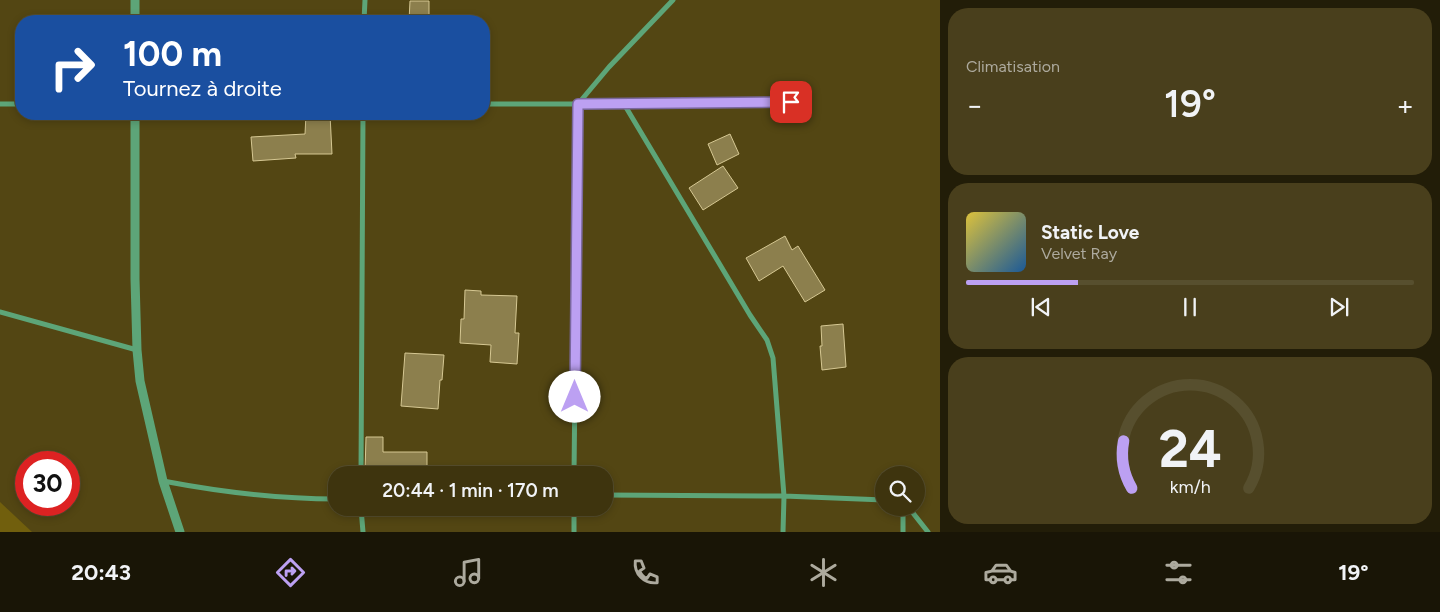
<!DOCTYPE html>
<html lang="fr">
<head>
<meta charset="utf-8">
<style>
	:root { --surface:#3e340e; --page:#493f1c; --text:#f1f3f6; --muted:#adaa9e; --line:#574f2e; --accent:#bca0f2 }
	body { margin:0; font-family:Figtree,sans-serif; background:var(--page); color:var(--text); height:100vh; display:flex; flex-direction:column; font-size:19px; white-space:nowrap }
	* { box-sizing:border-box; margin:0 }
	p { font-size:16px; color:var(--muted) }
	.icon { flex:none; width:28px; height:28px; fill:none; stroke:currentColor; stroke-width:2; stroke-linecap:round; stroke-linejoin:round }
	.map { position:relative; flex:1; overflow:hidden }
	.details { display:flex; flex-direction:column; gap:8px; padding:8px; background:#221d08; width:500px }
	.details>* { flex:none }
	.top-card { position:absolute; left:15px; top:15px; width:475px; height:105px; border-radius:20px; box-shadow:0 2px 8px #0003,0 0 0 1px var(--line); background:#1a4fa0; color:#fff; overflow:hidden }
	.controls { position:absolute; left:875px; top:466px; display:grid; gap:10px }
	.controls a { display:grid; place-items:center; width:50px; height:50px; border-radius:50%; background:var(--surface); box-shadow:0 2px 8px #0003,0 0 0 1px var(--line); font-size:25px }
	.speed { position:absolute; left:15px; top:451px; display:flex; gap:10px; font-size:25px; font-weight:700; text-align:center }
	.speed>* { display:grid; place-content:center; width:65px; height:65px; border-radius:50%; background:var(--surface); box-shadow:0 2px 8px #0003,0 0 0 1px var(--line); line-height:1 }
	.speed .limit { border:8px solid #d22; background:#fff; color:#111 }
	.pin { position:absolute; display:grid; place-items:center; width:42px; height:42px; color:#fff; margin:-21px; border-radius:10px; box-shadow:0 2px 8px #0006 }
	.me { position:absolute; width:55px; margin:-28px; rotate:0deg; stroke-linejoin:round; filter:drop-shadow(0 0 4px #0008) }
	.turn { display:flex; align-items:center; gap:18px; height:105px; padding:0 25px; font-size:22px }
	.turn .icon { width:65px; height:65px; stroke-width:2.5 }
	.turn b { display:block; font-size:35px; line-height:42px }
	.big { font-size:38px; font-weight:600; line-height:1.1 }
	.details .widget { flex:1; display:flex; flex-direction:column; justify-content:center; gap:8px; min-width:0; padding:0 18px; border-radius:20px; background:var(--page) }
	.details .dial { align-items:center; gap:0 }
	.dial svg { height:130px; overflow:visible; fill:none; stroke:var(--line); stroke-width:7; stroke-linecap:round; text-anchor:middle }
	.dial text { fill:var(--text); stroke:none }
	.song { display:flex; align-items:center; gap:15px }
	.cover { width:60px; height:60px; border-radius:8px; background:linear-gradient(135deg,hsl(50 70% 55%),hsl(210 70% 35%)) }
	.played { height:5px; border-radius:2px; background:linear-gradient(90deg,var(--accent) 25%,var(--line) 25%) }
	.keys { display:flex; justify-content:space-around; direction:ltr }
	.heat { display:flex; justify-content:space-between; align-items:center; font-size:28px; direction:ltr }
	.trip { position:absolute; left:328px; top:466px; width:285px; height:50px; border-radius:20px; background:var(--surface); box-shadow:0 2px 8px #0003,0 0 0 1px var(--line); font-weight:600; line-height:50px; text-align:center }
	.tab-bar { display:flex; height:80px; justify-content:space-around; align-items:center; background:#191506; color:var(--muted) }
	.tab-bar .icon { width:35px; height:35px }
	.tab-bar .selected { color:var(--accent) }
	.tab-bar b { font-size:22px; color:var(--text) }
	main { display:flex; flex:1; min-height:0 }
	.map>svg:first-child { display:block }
	.green { fill:#715f0d }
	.building { fill:#8c7f4d; stroke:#d6c893 }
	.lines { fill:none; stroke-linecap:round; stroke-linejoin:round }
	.minor { stroke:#5da578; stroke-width:5 }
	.tertiary { stroke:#5da578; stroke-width:9 }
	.route-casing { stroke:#7a689d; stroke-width:12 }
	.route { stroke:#bca0f2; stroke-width:9 }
</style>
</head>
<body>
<main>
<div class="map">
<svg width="940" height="532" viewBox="0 0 940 532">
	<rect width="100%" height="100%" fill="#534613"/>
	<path class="green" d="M0,502L32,532H0Z"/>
	<path class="building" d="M410,1H429V21H409Z
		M306,114H330L332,154H295L296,158L253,161L251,137L305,134Z
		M730,134L739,154L717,165L708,144Z
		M723,166L738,188L703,210L689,188Z
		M785,236L792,250L798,246L825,290L805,302L783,266L759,281L746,258Z
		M465,290L481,291V295L517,296L515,333H519L517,364L490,362L491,345L460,343L461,319H464Z
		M843,324L846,367L822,370L820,346H822L821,326Z
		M405,353L444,355L442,380H440L438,409L401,406Z
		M366,437H383V452H427V471L365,472Z"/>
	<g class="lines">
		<path class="minor" d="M364,21L365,0
			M0,104H21
			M484,104H624L791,102
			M624,104L750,315L767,340L773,358L784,496L783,532
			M0,312L137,350
			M361,475L363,114
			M574,475L578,104L609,67L673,0
			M163,481C221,492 278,499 336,499
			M604,495L784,496L884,500
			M361,508L363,532
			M903,508V532
			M909,508L928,532
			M574,532V508"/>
		<path class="tertiary" d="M135,21V0
			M135,114V279L137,350L140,381L163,481L180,532"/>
	</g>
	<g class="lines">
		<g class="route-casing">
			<path id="route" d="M575,397L578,104L791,102"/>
		</g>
		<use href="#route" class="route"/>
	</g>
</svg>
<div class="controls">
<a><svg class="icon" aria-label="search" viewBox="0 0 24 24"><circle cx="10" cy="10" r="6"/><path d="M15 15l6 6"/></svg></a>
</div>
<div class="speed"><div class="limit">30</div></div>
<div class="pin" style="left:791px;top:102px;background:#d93025"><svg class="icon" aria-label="arrive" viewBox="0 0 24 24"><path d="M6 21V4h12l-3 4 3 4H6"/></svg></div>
<svg class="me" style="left:575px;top:397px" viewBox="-20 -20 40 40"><circle r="19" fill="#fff"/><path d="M0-13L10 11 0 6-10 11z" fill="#bca0f2"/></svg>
<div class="trip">20:44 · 1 min · 170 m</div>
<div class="top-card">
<div class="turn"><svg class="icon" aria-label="right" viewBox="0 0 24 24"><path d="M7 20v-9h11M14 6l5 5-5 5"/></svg><div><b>100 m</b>Tournez à droite</div></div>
</div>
</div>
<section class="details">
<div class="widget"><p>Climatisation</p>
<div class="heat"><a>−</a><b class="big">19°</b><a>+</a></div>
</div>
<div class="widget">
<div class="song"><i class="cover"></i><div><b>Static Love</b><p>Velvet Ray</p></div></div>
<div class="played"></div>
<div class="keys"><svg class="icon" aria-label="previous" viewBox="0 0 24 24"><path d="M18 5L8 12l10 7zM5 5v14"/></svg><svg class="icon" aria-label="pause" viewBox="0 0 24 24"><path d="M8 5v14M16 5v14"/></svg><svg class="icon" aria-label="next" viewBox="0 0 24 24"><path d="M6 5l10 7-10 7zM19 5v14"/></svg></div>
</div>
<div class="widget dial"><svg viewBox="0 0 100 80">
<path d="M14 69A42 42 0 1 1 86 69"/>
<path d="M14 69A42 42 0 0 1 9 40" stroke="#bca0f2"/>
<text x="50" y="56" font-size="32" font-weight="700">24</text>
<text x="50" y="72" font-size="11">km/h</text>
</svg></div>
</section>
</main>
<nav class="tab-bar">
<b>20:43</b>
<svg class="icon selected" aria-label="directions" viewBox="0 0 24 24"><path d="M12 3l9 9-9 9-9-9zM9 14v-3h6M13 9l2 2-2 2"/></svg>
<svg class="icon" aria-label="music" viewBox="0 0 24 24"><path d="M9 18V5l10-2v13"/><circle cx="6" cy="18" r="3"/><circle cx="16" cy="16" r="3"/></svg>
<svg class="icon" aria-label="phone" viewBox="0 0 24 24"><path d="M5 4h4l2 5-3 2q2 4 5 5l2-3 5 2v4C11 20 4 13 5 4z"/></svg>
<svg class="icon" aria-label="climate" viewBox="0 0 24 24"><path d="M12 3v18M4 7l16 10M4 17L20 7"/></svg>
<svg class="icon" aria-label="car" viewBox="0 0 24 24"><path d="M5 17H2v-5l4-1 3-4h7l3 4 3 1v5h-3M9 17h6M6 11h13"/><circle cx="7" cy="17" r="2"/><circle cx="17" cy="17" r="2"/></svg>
<svg class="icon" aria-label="filters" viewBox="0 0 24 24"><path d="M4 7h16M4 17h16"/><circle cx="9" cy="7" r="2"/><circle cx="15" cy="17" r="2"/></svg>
<b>19°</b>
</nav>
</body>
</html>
